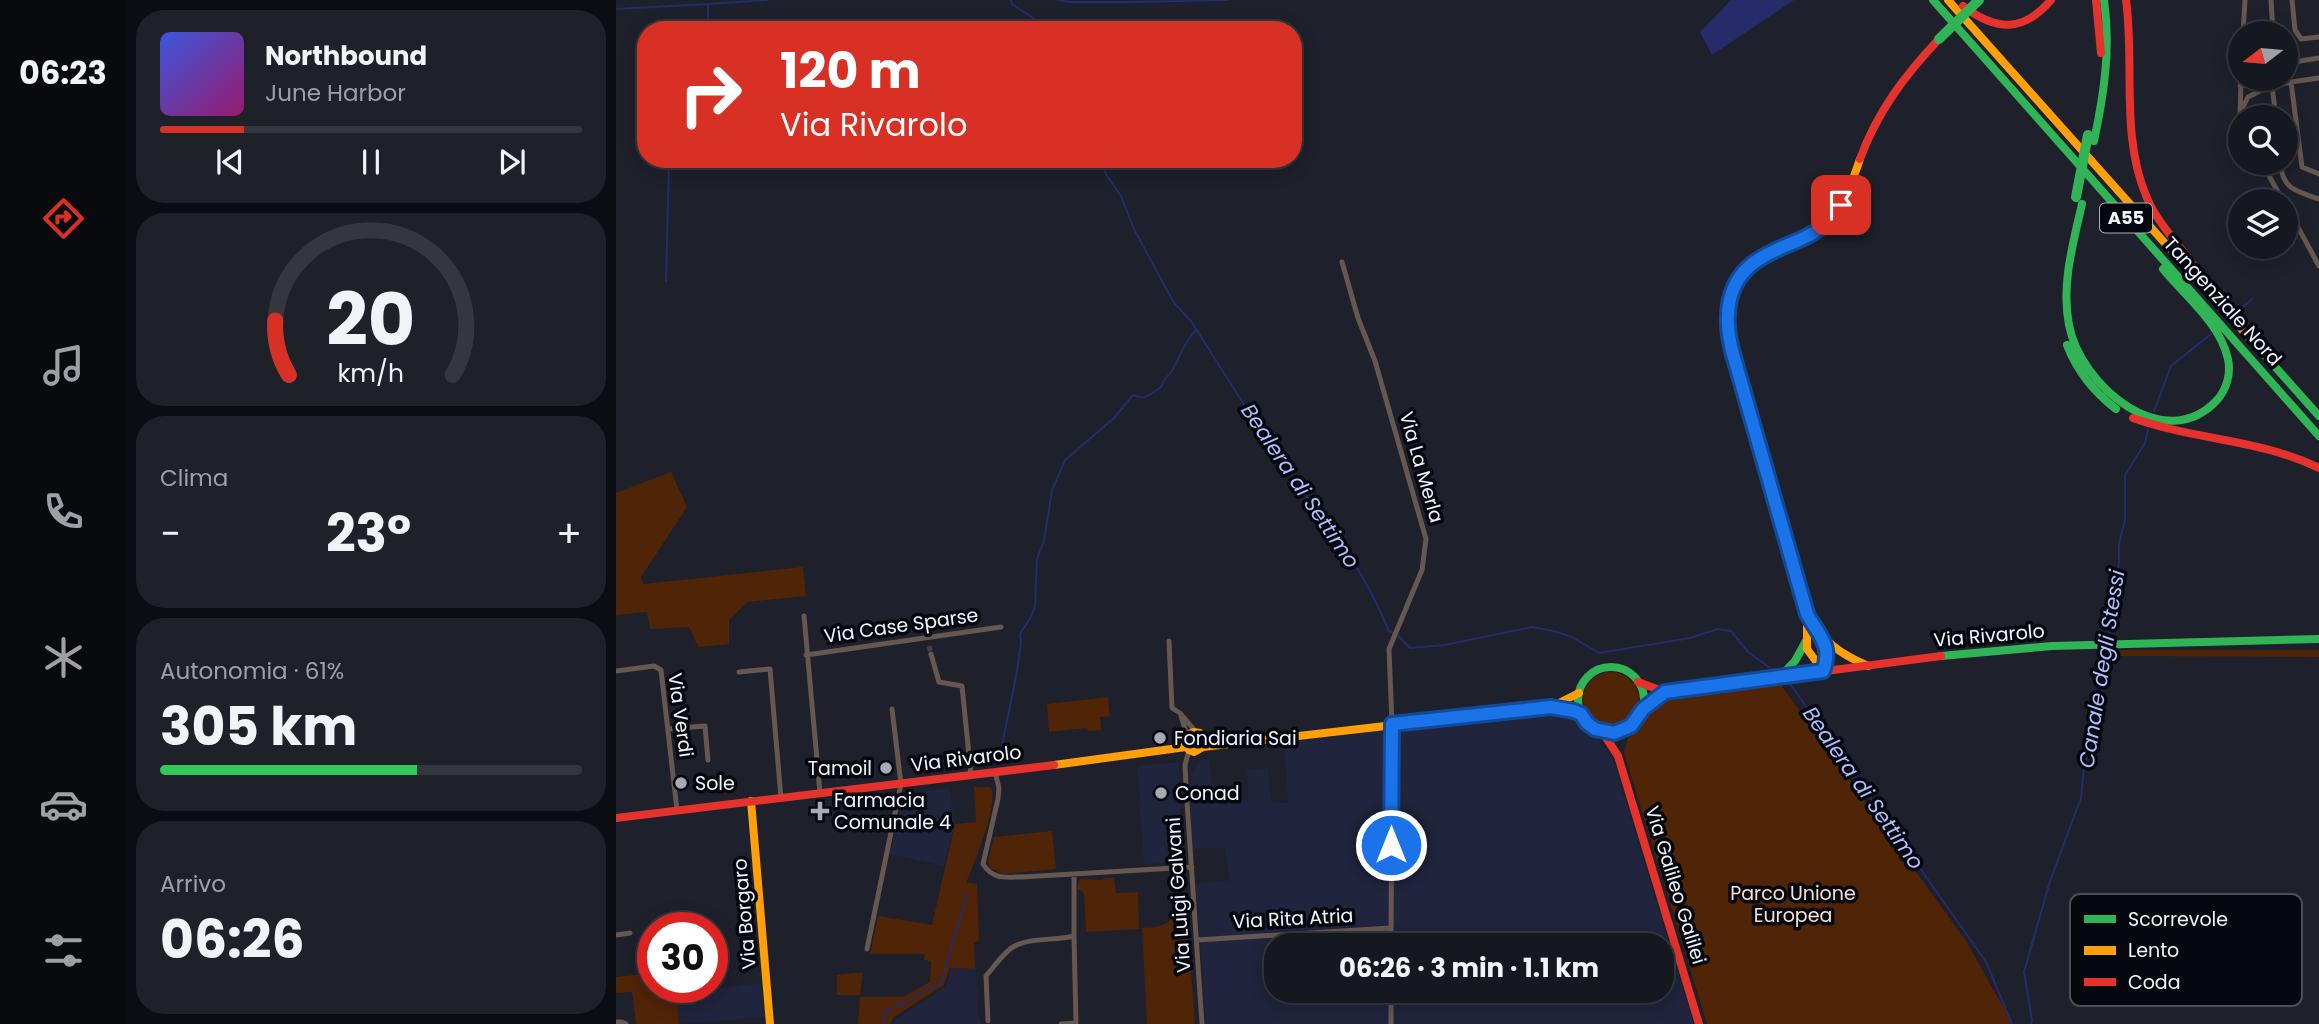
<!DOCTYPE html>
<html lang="it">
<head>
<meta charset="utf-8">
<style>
	:root { --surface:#161820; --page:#1f2129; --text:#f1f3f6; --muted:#9ea0a5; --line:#35373e; --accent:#d93025 }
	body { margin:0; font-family:Poppins,sans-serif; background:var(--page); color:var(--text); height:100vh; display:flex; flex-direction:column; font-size:26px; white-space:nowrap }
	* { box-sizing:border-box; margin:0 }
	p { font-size:23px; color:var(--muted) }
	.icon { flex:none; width:38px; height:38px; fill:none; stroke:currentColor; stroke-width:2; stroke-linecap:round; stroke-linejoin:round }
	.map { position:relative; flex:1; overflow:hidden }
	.panel { display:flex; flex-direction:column; gap:10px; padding:10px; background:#0c0d12; width:490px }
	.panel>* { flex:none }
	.guide { position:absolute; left:21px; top:21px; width:665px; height:147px; border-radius:28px; box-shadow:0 4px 18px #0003,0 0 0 2px var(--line); background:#d93025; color:#fff; overflow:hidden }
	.needle { width:46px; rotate:254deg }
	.buttons { position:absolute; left:1612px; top:21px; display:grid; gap:14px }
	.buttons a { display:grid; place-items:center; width:70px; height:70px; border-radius:50%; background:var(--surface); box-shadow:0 4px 18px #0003,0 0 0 2px var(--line); font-size:35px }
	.speed { position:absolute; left:21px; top:912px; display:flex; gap:14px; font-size:35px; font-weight:700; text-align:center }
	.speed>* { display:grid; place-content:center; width:91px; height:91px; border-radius:50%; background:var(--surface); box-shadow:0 4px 18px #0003,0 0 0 2px var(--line); line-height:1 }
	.speed .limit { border:10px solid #d22; background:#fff; color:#111 }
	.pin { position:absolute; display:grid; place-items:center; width:60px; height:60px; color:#fff; margin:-30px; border-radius:14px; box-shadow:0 4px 10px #0006 }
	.me { position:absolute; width:77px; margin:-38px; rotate:0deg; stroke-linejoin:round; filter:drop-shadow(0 0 5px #0008) }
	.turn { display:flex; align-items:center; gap:24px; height:147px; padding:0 28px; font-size:32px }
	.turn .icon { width:91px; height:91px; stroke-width:2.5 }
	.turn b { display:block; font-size:49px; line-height:60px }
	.big { font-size:52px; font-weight:700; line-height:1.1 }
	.panel .card { flex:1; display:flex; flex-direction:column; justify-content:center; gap:10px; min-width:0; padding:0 24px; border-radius:28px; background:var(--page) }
	.panel .dial { align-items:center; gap:0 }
	.dial svg { height:182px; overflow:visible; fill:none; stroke:var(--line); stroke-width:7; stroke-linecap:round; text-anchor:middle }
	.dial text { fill:var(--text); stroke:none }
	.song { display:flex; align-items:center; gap:21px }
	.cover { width:84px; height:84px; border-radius:10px; background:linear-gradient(135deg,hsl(230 70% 55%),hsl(320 70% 35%)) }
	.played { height:7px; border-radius:4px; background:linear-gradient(90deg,var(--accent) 20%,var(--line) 20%) }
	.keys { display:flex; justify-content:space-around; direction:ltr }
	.heat { display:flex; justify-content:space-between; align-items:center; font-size:38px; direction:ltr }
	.charge { height:10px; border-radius:5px; background:linear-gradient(90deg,#34c759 61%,var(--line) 0) }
	.trip { position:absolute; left:648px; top:933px; width:410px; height:70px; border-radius:28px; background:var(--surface); box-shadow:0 4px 18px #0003,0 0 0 2px var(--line); font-weight:700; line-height:70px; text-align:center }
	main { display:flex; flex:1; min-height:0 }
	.dock { display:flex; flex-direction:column; width:126px; justify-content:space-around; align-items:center; background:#090a0d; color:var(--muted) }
	.dock .icon { width:49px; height:49px }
	.dock .selected { color:var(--accent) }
	.dock b { font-size:32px; color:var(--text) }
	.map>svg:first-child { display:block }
	.built { fill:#20243c; fill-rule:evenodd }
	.green { fill:#502407 }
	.water { fill:#262b6a }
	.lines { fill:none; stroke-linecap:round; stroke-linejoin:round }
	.stream { stroke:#262b6a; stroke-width:2 }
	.street-tunnel { stroke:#3e404a; stroke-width:5; stroke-dasharray:5 2.5; stroke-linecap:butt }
	.street { stroke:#665751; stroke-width:5 }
	.fast { stroke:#30b455; stroke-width:8 }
	.slow { stroke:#ff9f0a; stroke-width:8 }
	.jam { stroke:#e5322d; stroke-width:8 }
	.fast-bridge { stroke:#30b455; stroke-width:10 }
	.route-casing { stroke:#114b97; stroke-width:18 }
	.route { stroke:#1a73e8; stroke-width:12 }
	.poi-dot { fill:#a8aab4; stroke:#060810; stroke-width:2.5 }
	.labels { text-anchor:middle; stroke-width:7; stroke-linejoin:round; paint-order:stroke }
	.shield { fill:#060810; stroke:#abaeb6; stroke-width:2 }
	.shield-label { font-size:18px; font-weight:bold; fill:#f2f5fd }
	.street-label { font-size:19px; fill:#f2f5fd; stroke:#060810 }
	.poi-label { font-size:19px; fill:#f2f5fd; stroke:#060810; text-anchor:start }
	.park-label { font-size:19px; fill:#f5ded3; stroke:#060810 }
	.water-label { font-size:21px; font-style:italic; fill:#b2bffc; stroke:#060810 }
	.key { fill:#060810; stroke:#4d4f57; stroke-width:2 }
	.key-label { font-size:19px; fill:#f2f5fd }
</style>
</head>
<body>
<main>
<nav class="dock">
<b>06:23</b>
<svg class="icon selected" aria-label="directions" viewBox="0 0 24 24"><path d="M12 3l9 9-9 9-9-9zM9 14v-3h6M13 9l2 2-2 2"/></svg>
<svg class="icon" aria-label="music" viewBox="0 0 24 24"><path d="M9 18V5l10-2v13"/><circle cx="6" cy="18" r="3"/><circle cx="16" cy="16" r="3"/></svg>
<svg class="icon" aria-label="phone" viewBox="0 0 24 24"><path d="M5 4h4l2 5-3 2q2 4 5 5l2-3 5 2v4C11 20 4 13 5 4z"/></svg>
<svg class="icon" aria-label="climate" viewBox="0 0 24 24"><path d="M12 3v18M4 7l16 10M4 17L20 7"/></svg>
<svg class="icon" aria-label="car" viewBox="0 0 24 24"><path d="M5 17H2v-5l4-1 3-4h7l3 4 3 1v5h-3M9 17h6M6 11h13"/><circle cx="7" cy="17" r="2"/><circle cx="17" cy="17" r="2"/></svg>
<svg class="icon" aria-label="filters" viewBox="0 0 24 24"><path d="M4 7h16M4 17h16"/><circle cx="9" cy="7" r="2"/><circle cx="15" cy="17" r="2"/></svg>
</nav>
<section class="panel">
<div class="card">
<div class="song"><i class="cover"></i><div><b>Northbound</b><p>June Harbor</p></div></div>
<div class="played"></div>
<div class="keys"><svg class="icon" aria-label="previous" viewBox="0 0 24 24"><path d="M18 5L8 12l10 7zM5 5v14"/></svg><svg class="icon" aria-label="pause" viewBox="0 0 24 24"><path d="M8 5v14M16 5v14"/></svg><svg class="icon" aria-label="next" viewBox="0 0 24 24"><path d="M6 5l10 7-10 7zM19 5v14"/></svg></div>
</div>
<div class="card dial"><svg viewBox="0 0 100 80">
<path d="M14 69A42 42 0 1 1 86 69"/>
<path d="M14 69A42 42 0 0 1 8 45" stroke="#d93025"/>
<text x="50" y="56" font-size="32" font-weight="700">20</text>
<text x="50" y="72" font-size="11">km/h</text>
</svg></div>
<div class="card"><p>Clima</p>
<div class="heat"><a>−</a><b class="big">23°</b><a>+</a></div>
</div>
<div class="card"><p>Autonomia · 61%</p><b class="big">305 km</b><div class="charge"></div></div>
<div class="card"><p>Arrivo</p><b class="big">06:26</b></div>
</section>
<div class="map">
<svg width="1703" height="1024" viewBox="0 0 1703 1024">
	<rect width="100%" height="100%" fill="#1e202b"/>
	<path class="built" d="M941,709L957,714L977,733L996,758L1078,1024H590L580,884L614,880L609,848L577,849L573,791L577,771L583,761L593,758L598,802L632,799L631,769L652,768L655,802L672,803L668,742ZM660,945H1045V990H660Z
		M563,762L566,856L562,863L528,864L521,766Z
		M333,788L339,824L328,866L274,854L287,794Z
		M335,968L360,969L362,1013L365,1024H277L280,1019L329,987Z
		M145,983L149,1017L63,1024L59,993Z"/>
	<path class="green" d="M55,472L71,507L25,577L27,584L187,567L190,596L131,602L113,620V644L82,647L73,627L34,629L31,612L0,615V493Z
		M1500,650H1703V657L1496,656L1493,651Z
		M967 700a28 28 0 1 1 56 0a28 28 0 1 1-56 0Z
		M1165,685L1350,941L1397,1024H1091L1008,753L1012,738L1022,732L1035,711L1048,701Z
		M492,697L494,716L484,717L485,730L472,731L471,728L433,732L431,704Z
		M358,787H375C383,804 358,864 350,883L361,884L363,940L358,943L359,969L334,968L328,985L278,1017L274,1024H242L244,997H287L314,982L315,961L308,960L309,954H254L262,916L316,925L339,824L360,822Z
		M436,831L440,869L387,874L374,868L372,861L378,837Z
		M488,878H498L500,893L522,892L523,929L470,932L468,893L461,888L464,879L486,880Z
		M569,892L579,1024H531L526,928C575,927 544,904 569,892Z
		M247,972L244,995H221V975Z
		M37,973V987L59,988L63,1024H20L16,992L0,993V977Z"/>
	<path class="water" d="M1115,0H1178L1096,55L1084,32Z"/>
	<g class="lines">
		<path class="stream" d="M395,0L396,4L417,18L423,30
			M442,0L453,2H517L611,0
			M0,9L92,4
			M92,30V4L151,0
			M483,159L491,176L505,196L518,229L558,303L575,321L634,414L719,538C743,566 758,597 773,631L777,633
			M50,281L53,159
			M1626,308L1636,299
			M1538,411L1555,366L1595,334
			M782,636L794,648L829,645L916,627L938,631L956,637L983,653L1074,638L1102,629L1115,631L1132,652L1161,673
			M1492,640L1503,564V543L1509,520V475L1529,443L1532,430
			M1168,679L1175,685L1370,962L1396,1024
			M382,764L400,677L405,643L404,634L415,617L419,606L421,559L428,541L436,490L449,460L498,418L517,395C529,401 535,394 545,387C547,379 551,378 555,372C565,358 567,342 580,330
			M269,1024L267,1019C270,1006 278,1008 288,1003C297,999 305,992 314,987L317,988L325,983L351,894
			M1415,1024L1416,1020L1408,972L1434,881L1465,798L1468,768L1486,693L1492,646"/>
		<path class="street-tunnel" d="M313,646L315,654"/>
		<path class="street" d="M1655,0L1657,33
			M1676,0L1679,30L1685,39L1703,37
			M1627,33L1629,0
			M1670,59L1678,62L1703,58
			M1624,81L1640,79
			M1675,82L1686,167L1703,174
			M1624,86L1637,84L1651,88L1675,82L1703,78
			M1656,87L1660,117
			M1624,113L1632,97L1650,88
			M1624,118L1625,79
			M1646,163L1667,201
			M1664,163C1667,190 1680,191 1703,199
			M1670,205L1703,266
			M726,262L742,318L759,361L810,539L806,570L773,649L776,724L775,945
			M188,616L204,793
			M553,641L556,708L564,713L580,732
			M315,654L323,682L346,686L355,775
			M190,655L385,627
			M0,671L38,666L45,670L61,810
			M123,672L154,669L165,798
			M565,716L571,735
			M52,729L89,726L92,760
			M573,750L569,765L570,787L586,1024
			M379,772L383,788L382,799L367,864C377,880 389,877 406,877L576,867
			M0,935L14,933
			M581,940L774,928
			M251,949L285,784L276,709
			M775,990V1024
			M372,1021L370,976C378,967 387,953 397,947C413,937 440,941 458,936V874
			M0,1022H6L10,1024
			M445,1024L460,1023L458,936"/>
		<path class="fast" d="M1317,0L1703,436
			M1478,141C1488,94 1495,48 1488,0
			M1466,204C1457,244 1445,285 1453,325C1464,385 1549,458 1602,399C1611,388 1615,373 1612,359C1604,323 1569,296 1547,269
			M1630,334L1703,416
			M1451,345C1461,371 1478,392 1500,409
			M1325,656L1436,646L1703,639
			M962 700a33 33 0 1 1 66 0a33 33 0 1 1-66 0Z
			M1164,677L1179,661L1190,641
			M1027,709L1049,692"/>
		<path class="slow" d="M1332,0L1630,334
			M1244,159C1236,183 1227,207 1207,224C1194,237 1177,243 1161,250C1119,269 1107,298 1114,342L1191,614C1208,642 1222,653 1252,666
			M1191,616V649L1207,671L1212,657L1208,642
			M935,707L963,693
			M589,740L584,733L577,732L571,735L569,744L573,750L578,752L587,747L935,707L948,708L965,714
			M438,765L570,747
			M135,801L154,1024"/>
		<path class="jam" d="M1480,0L1485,53
			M1510,0C1519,65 1504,136 1531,198C1542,224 1564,245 1580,269
			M1347,6C1380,31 1407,33 1435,0
			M1244,159C1261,112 1289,75 1323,39
			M1517,418C1578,440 1644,439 1703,468
			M1022,682L1049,692L1325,656
			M979,729L989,736L1002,756L1083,1024
			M0,818L438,765"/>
		<path class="fast-bridge" d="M1323,39L1363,0
			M1460,197L1472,135"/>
	</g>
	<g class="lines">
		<g class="route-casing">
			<path id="route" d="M775,845L776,724L935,707L958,711L965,714L971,723L979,729L998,733L1015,726L1027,709L1049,692L1207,671C1217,645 1203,636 1191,614L1117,354C1107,318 1109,279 1145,258C1178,238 1200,242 1225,205"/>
		</g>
		<use href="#route" class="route"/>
	</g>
	<g class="poi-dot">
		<circle cx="544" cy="738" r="7"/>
		<circle cx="270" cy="768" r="7"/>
		<circle cx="65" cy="783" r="7"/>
		<circle cx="545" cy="793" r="7"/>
		<path d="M200.5 800.5h7v7h7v7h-7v7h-7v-7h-7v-7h7z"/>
	</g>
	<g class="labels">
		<rect class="shield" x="1484" y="203.5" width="52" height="29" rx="5"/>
		<g class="shield-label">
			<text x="1510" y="224">A55</text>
		</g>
		<g class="street-label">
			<text transform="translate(1607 301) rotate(48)" y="7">Tangenziale Nord</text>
			<text transform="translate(806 467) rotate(74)" y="7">Via La Merla</text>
			<text transform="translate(285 625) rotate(-8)" y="7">Via Case Sparse</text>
			<text transform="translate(1373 635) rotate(-5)" y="7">Via Rivarolo</text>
			<text transform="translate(65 715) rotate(82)" y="7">Via Verdi</text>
			<text transform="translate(350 758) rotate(-7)" y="7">Via Rivarolo</text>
			<text transform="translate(1060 885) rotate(73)" y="7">Via Galileo Galilei</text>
			<text transform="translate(562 895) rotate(-94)" y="7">Via Luigi Galvani</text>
			<text transform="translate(128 914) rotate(-95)" y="7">Via Borgaro</text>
			<text transform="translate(677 918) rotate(-3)" y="7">Via Rita Atria</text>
		</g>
		<g class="poi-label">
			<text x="558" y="745">Fondiaria Sai</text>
			<text x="256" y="775" text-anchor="end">Tamoil</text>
			<text x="79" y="790">Sole</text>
			<text x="559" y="800">Conad</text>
			<text x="218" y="807">Farmacia<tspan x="218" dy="22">Comunale 4</tspan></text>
		</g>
		<g class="park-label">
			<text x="1177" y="900">Parco Unione<tspan x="1177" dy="22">Europea</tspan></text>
		</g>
		<g class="water-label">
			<text transform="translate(684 486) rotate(56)" y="7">Bealera di Settimo</text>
			<text transform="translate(1486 669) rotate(-81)" y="7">Canale degli Stessi</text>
			<text transform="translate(1247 788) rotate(55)" y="7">Bealera di Settimo</text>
		</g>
	</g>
	<rect x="1454" y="894" width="232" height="112" rx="10" class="key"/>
	<rect x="1468" y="915" width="32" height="8" fill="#30b455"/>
	<rect x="1468" y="946" width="32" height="9" fill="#ff9f0a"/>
	<rect x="1468" y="978" width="32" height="8" fill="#e5322d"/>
	<g class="key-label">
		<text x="1512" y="926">Scorrevole</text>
		<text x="1512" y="957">Lento</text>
		<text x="1512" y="989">Coda</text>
	</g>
</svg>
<div class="buttons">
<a><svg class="needle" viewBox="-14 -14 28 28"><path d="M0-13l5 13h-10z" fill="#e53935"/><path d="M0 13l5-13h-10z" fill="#9ea0a5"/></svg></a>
<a><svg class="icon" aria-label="search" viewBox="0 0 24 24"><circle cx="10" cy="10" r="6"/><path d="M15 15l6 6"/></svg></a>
<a><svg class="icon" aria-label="layers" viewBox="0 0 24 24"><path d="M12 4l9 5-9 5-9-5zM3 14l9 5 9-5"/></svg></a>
</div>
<div class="speed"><div class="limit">30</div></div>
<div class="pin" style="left:1225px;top:205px;background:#d93025"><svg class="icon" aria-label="arrive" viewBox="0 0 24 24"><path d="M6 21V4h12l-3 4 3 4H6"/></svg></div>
<svg class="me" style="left:775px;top:845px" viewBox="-20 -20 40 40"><circle r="17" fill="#1a73e8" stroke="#fff" stroke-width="3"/><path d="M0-11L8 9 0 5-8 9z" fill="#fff"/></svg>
<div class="trip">06:26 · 3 min · 1.1 km</div>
<div class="guide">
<div class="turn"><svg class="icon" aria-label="right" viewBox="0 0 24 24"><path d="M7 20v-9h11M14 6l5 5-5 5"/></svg><div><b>120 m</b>Via Rivarolo</div></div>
</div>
</div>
</main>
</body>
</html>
